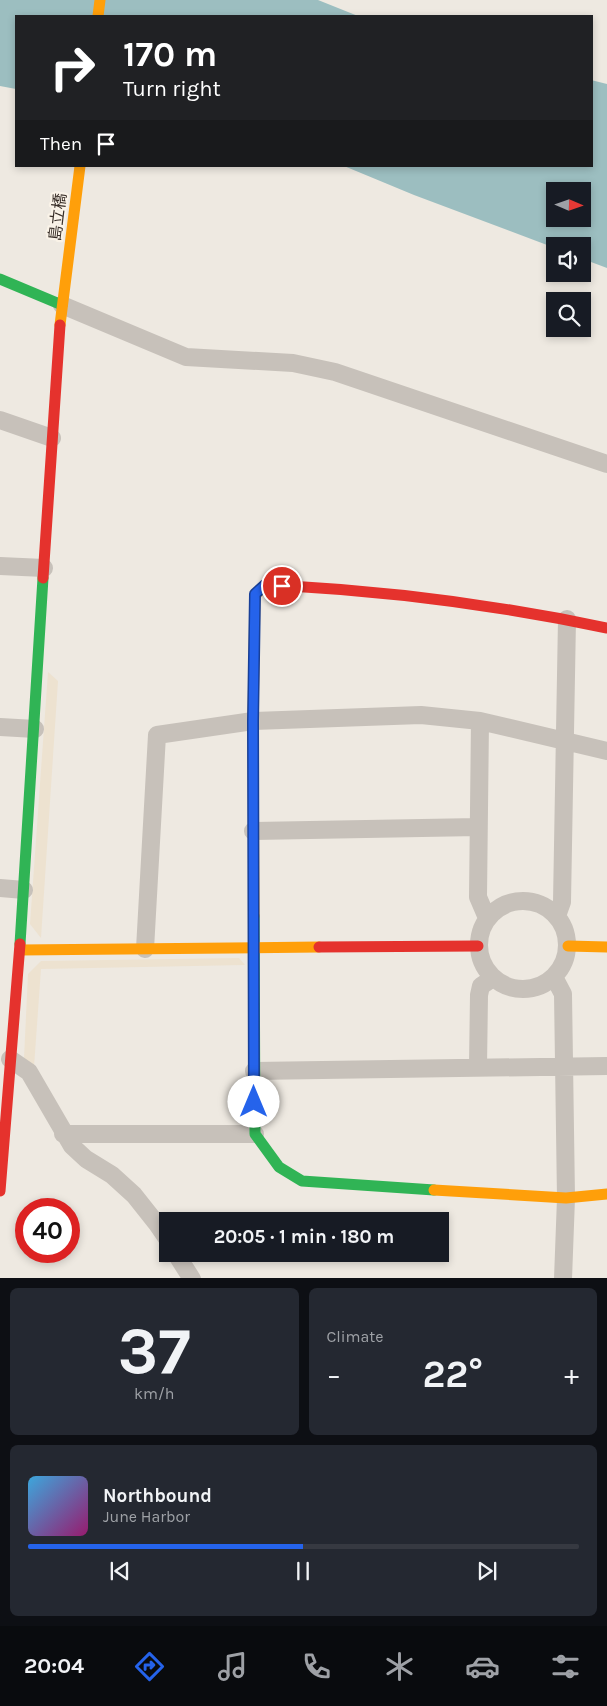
<!DOCTYPE html>
<html lang="en">
<head>
<meta charset="utf-8">
<style>
	:root { --surface:#171b24; --page:#242831; --text:#f1f3f6; --muted:#9ea1a6; --line:#363941; --accent:#2563eb }
	body { margin:0; font-family:Karla,"Noto Sans JP",sans-serif; background:var(--page); color:var(--text); height:100vh; display:flex; flex-direction:column; font-size:19px; white-space:nowrap }
	* { box-sizing:border-box; margin:0 }
	p { font-size:16px; color:var(--muted) }
	.icon { flex:none; width:28px; height:28px; fill:none; stroke:currentColor; stroke-width:2; stroke-linecap:round; stroke-linejoin:round }
	.map { position:relative; height:1278px; overflow:hidden }
	.details { display:flex; flex-direction:column; gap:10px; padding:10px; background:#0d0f14; flex:1 }
	.details>* { flex:none }
	.hud { position:absolute; left:15px; top:15px; width:578px; height:152px; border-radius:0px; box-shadow:0 2px 8px #0003; background:#202124; color:#fff; overflow:hidden }
	.needle { width:32px; rotate:92deg }
	.controls { position:absolute; left:546px; top:182px; display:grid; gap:10px }
	.controls a { display:grid; place-items:center; width:45px; height:45px; border-radius:0px; background:var(--surface); box-shadow:0 2px 8px #0003; font-size:25px }
	.speed { position:absolute; left:15px; top:1198px; display:flex; gap:10px; font-size:25px; font-weight:700; text-align:center }
	.speed>* { display:grid; place-content:center; width:65px; height:65px; border-radius:50%; background:var(--surface); box-shadow:0 2px 8px #0003; line-height:1 }
	.speed .limit { border:8px solid #d22; background:#fff; color:#111 }
	.pin { position:absolute; display:grid; place-items:center; width:42px; height:42px; color:#fff; margin:-21px; border:2px solid #fff; border-radius:50%; box-shadow:0 1px 5px #0007 }
	.me { position:absolute; width:55px; margin:-28px; rotate:0deg; stroke-linejoin:round; filter:drop-shadow(0 0 4px #0008) }
	.turn { display:flex; align-items:center; gap:18px; height:105px; padding:0 25px; font-size:22px }
	.turn .icon { width:65px; height:65px; stroke-width:2.5 }
	.turn b { display:block; font-size:35px; line-height:42px }
	.then { display:flex; align-items:center; height:48px; padding:0 25px; background:#0003; gap:10px; font-size:19px }
	.big { font-size:38px; font-weight:700; line-height:1.1 }
	.details .tile { flex:1; display:flex; flex-direction:column; justify-content:center; gap:8px; min-width:0; padding:0 18px; border-radius:8px; background:var(--page) }
	.details .dial { align-items:center; gap:0 }
	.dial b { font-size:65px; line-height:1 }
	.song { display:flex; align-items:center; gap:15px }
	.cover { width:60px; height:60px; border-radius:8px; background:linear-gradient(135deg,hsl(200 70% 55%),hsl(320 70% 35%)) }
	.played { height:5px; border-radius:2px; background:linear-gradient(90deg,var(--accent) 50%,var(--line) 50%) }
	.keys { display:flex; justify-content:space-around; direction:ltr }
	.heat { display:flex; justify-content:space-between; align-items:center; font-size:28px; direction:ltr }
	.details .tiles { flex:1; display:grid; gap:10px; grid-template-columns:1fr 1fr }
	.tile:last-child { grid-column:span 2 }
	.trip { position:absolute; left:159px; top:1212px; width:290px; height:50px; border-radius:0px; background:var(--surface); box-shadow:0 2px 8px #0003; font-weight:700; line-height:50px; text-align:center }
	.tab-bar { display:flex; height:80px; justify-content:space-around; align-items:center; background:#090b0e; color:var(--muted) }
	.tab-bar .icon { width:35px; height:35px }
	.tab-bar .active { color:var(--accent) }
	.tab-bar b { font-size:22px; color:var(--text) }
	.map>svg:first-child { display:block }
	.plaza { fill:#ede2d0 }
	.water { fill:#9cbec0; fill-rule:evenodd }
	.lines { fill:none; stroke-linecap:round; stroke-linejoin:round }
	.street { stroke:#c7c1ba; stroke-width:18 }
	.fast { stroke:#30b455; stroke-width:11 }
	.slow { stroke:#ff9f0a; stroke-width:11 }
	.jam { stroke:#e5322d; stroke-width:11 }
	.route-casing { stroke:#184099; stroke-width:12 }
	.route { stroke:#2563eb; stroke-width:9 }
	.labels { text-anchor:middle; stroke-width:4.5; stroke-linejoin:round; paint-order:stroke }
	.street-label { font-size:16px; fill:#382e28; stroke:#faf3e8 }
</style>
</head>
<body>
<div class="map">
<svg width="607" height="1279" viewBox="0 0 607 1279">
	<rect width="100%" height="100%" fill="#eee9e1"/>
	<path class="plaza" d="M48,672L58,681L41,938L30,924Z
		M239,958L245,965L41,969L34,1067L24,1058L28,974L41,961Z"/>
	<path class="water" d="M0,0H318L358,16H16V89L0,86Z
		M591,80L607,84V268L583,259L582,246H555V248L414,195L344,166H591ZM555,191H582V219H555Z"/>
	<g class="lines">
		<path class="street" d="M62,305L186,357L293,363L335,372L607,464
			M0,420L52,438
			M0,566L44,568
			M480,721L478,897L487,918
			M0,727L35,729
			M253,831L478,827
			M0,888L24,890
			M479 945a44 44 0 1 1 88 0a44 44 0 1 1-88 0Z
			M557,916L562,902L567,619
			M145,949L157,735L253,721L421,715L480,721L607,751
			M554,977L563,994L566,1198L563,1279
			M10,1059L29,1072L72,1146L86,1159L112,1175L134,1195L157,1224L168,1240
			M478,1067L479,995L481,986L493,978
			M254,1071L607,1066
			M63,1134H255
			M176,1254L192,1279"/>
		<path class="fast" d="M0,279L62,305
			M254,916L255,1134L279,1167L302,1181L434,1190
			M20,944L43,578"/>
		<path class="slow" d="M98,16L100,0
			M60,325L80,166
			M254,916L253,721L255,595L265,585L290,586
			M568,946L607,947
			M20,950L319,947
			M434,1190L566,1198L607,1194"/>
		<path class="jam" d="M43,578L60,325
			M290,586C397,592 502,606 607,628
			M319,947L478,946
			M0,1191L20,944"/>
	</g>
	<g class="lines">
		<g class="route-casing">
			<path id="route" d="M254,1102L253,721L255,594L265,585L282,586"/>
		</g>
		<use href="#route" class="route"/>
	</g>
	<g class="labels">
		<g class="street-label">
			<text transform="translate(57 217) rotate(-83)" y="6">島立橋</text>
		</g>
	</g>
</svg>
<div class="controls">
<a><svg class="needle" viewBox="-14 -14 28 28"><path d="M0-13l5 13h-10z" fill="#e53935"/><path d="M0 13l5-13h-10z" fill="#9ea1a6"/></svg></a>
<a><svg class="icon" aria-label="sound" viewBox="0 0 24 24"><path d="M4 9h4l5-4v14l-5-4H4zM17 9q2 3 0 6"/></svg></a>
<a><svg class="icon" aria-label="search" viewBox="0 0 24 24"><circle cx="10" cy="10" r="6"/><path d="M15 15l6 6"/></svg></a>
</div>
<div class="speed"><div class="limit">40</div></div>
<div class="pin" style="left:282px;top:586px;background:#d93025"><svg class="icon" aria-label="arrive" viewBox="0 0 24 24"><path d="M6 21V4h12l-3 4 3 4H6"/></svg></div>
<svg class="me" style="left:254px;top:1102px" viewBox="-20 -20 40 40"><circle r="19" fill="#fff"/><path d="M0-13L10 11 0 6-10 11z" fill="#2563eb"/></svg>
<div class="trip">20:05 · 1 min · 180 m</div>
<div class="hud">
<div class="turn"><svg class="icon" aria-label="right" viewBox="0 0 24 24"><path d="M7 20v-9h11M14 6l5 5-5 5"/></svg><div><b>170 m</b>Turn right</div></div>
<div class="then">Then<svg class="icon" aria-label="arrive" viewBox="0 0 24 24"><path d="M6 21V4h12l-3 4 3 4H6"/></svg></div>
</div>
</div>
<section class="details">
<div class="tiles">
<div class="tile dial"><b>37</b><p>km/h</p></div>
<div class="tile"><p>Climate</p>
<div class="heat"><a>−</a><b class="big">22°</b><a>+</a></div>
</div>
<div class="tile">
<div class="song"><i class="cover"></i><div><b>Northbound</b><p>June Harbor</p></div></div>
<div class="played"></div>
<div class="keys"><svg class="icon" aria-label="previous" viewBox="0 0 24 24"><path d="M18 5L8 12l10 7zM5 5v14"/></svg><svg class="icon" aria-label="pause" viewBox="0 0 24 24"><path d="M8 5v14M16 5v14"/></svg><svg class="icon" aria-label="next" viewBox="0 0 24 24"><path d="M6 5l10 7-10 7zM19 5v14"/></svg></div>
</div>
</div>
</section>
<nav class="tab-bar">
<b>20:04</b>
<svg class="icon active" aria-label="directions" viewBox="0 0 24 24"><path d="M12 3l9 9-9 9-9-9zM9 14v-3h6M13 9l2 2-2 2"/></svg>
<svg class="icon" aria-label="music" viewBox="0 0 24 24"><path d="M9 18V5l10-2v13"/><circle cx="6" cy="18" r="3"/><circle cx="16" cy="16" r="3"/></svg>
<svg class="icon" aria-label="phone" viewBox="0 0 24 24"><path d="M5 4h4l2 5-3 2q2 4 5 5l2-3 5 2v4C11 20 4 13 5 4z"/></svg>
<svg class="icon" aria-label="climate" viewBox="0 0 24 24"><path d="M12 3v18M4 7l16 10M4 17L20 7"/></svg>
<svg class="icon" aria-label="car" viewBox="0 0 24 24"><path d="M5 17H2v-5l4-1 3-4h7l3 4 3 1v5h-3M9 17h6M6 11h13"/><circle cx="7" cy="17" r="2"/><circle cx="17" cy="17" r="2"/></svg>
<svg class="icon" aria-label="filters" viewBox="0 0 24 24"><path d="M4 7h16M4 17h16"/><circle cx="9" cy="7" r="2"/><circle cx="15" cy="17" r="2"/></svg>
</nav>
</body>
</html>
